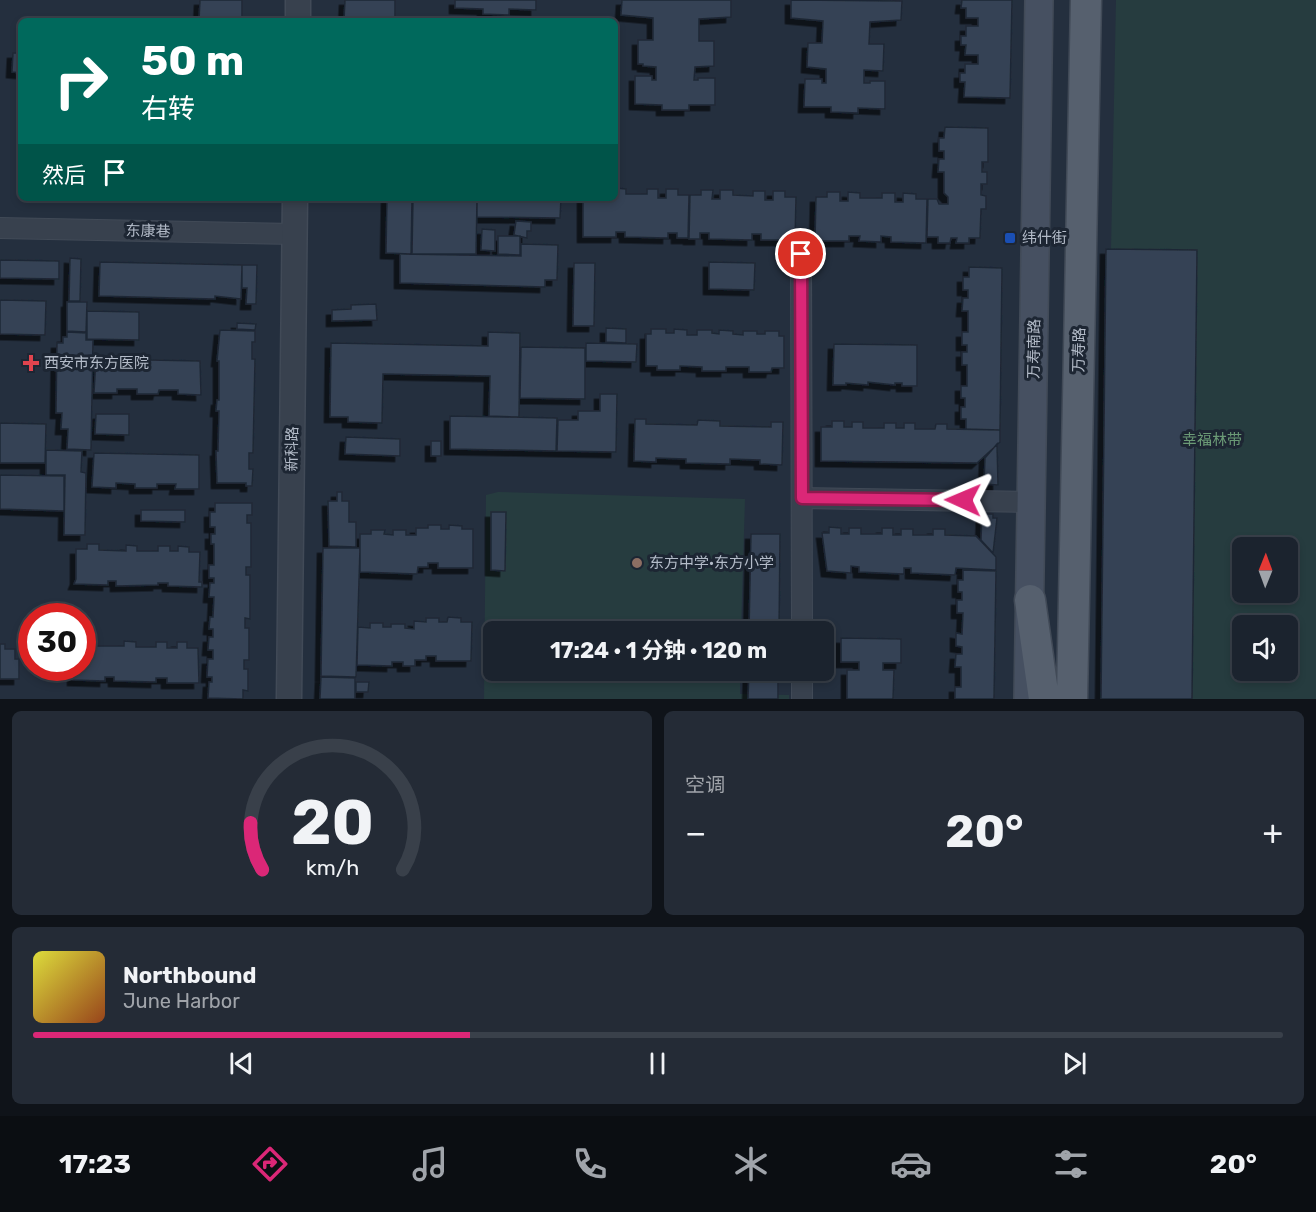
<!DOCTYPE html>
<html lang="zh">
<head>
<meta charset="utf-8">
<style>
	:root { --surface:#1b232e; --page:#242b36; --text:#f1f3f6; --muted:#a0a4aa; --line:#39404a; --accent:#db2777 }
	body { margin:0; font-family:Rubik,"Noto Sans SC",sans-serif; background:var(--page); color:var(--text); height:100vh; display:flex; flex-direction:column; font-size:22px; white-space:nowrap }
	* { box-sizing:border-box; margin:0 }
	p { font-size:20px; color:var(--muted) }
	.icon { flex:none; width:33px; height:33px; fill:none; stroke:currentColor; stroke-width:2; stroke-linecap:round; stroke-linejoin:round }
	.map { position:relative; height:699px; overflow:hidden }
	.details { display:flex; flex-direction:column; gap:12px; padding:12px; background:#0f1319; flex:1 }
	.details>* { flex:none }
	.guide { position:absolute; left:18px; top:18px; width:600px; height:183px; border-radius:9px; box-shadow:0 3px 9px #0003,0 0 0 2px var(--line); background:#00695c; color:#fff; overflow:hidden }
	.needle { width:39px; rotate:1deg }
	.fabs { position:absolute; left:1232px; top:537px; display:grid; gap:12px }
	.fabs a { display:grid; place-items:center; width:66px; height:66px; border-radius:9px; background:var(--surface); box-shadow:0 3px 9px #0003,0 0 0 2px var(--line); font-size:30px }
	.speed { position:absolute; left:18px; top:603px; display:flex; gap:12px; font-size:30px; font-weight:700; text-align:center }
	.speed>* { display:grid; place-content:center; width:78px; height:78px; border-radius:50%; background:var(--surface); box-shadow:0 3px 9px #0003,0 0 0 2px var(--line); line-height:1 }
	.speed .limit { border:9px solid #d22; background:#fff; color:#111 }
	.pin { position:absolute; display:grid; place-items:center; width:51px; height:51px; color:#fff; margin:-26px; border:3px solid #fff; border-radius:50%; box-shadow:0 2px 6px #0007 }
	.me { position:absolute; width:66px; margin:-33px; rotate:271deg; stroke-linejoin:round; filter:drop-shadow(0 0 4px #0008) }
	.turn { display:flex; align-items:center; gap:21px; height:126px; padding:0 24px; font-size:27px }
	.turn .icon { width:78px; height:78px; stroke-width:2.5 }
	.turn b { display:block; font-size:42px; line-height:51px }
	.then { display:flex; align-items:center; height:57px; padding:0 24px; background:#0003; gap:12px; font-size:22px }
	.big { font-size:45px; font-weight:700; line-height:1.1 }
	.details .card { flex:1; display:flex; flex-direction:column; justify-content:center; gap:9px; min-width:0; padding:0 21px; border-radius:9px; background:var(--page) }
	.details .dial { align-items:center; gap:0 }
	.dial svg { height:156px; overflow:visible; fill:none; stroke:var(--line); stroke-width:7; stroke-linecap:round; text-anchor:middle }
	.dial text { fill:var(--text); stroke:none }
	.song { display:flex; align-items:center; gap:18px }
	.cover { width:72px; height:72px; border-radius:9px; background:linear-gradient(135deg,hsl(60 70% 55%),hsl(20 70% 35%)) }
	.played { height:6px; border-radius:3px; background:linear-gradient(90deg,var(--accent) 35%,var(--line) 35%) }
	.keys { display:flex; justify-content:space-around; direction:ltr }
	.heat { display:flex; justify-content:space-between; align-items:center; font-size:33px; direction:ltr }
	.details .tiles { flex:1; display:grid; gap:12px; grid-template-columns:1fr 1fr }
	.card:last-child { grid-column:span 2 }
	.trip { position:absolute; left:483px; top:621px; width:351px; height:60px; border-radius:9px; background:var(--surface); box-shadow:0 3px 9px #0003,0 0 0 2px var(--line); font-weight:700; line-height:60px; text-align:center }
	.tabs { display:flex; height:96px; justify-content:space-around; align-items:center; background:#0b0e12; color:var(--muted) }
	.tabs .icon { width:42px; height:42px }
	.tabs .selected { color:var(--accent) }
	.tabs b { font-size:27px; color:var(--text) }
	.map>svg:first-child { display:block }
	.green { fill:#263c3f; fill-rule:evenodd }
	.building { fill:#364354; stroke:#1f2835; stroke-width:1.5; filter:url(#shadow) }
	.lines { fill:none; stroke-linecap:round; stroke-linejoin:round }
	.minor-casing { stroke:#414a57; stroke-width:22 }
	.tertiary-casing { stroke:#414a57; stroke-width:27 }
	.secondary-casing { stroke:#414a57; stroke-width:30 }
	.primary-casing { stroke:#414a57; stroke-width:33 }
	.minor { stroke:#38414e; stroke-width:20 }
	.tertiary { stroke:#38414e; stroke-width:24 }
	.secondary { stroke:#465061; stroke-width:27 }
	.primary { stroke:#56606e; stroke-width:30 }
	.route-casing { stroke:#8e194d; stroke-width:15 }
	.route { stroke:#db2777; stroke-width:10 }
	.transit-dot { fill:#1a4fb4; stroke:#1d2633; stroke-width:2 }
	.health-dot { fill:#e0444e; stroke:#1d2633; stroke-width:2 }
	.education-dot { fill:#8d6e63; stroke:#1d2633; stroke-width:2 }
	.labels { text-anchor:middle; stroke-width:6; stroke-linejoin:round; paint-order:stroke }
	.street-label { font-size:15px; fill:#b4bcc9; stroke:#1d2633 }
	.poi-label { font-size:15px; fill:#b4bcc9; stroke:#1d2633; text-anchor:start }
	.park-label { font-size:15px; fill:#6b9a76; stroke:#1d2633 }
</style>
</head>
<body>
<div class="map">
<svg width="1316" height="699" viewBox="0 0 1316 699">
	<defs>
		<filter id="shadow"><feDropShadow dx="-5.5" dy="5.5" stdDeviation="0" flood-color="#0009"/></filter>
	</defs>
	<rect width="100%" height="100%" fill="#242f3e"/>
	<path class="green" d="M1116,0H1316V699H1102ZM1242,548H1287V592H1242ZM1242,626H1287V670H1242Z
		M498,492L745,499L741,631L494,632V670L740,671V694L789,695V699H484L486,495Z"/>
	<path class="building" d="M200,0H242V21H199Z
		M345,0H395V21H344Z
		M455,0H536V10L509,9V15L483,14V9L455,8Z
		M622,0H731V17L699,19V41H714V66L695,67L694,80H698V78H715V105H689V110H662V105L635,104V76H652V80H656V67L643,66V64H638V40H653V18L621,15Z
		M791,0L902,1L901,20L870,22L869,44H884L883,71L864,70V83H870V81H885V109L858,108V113L831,112V107H804L805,79H822V83H826V69L807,67L808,43H822L823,21L791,18Z
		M962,0H1012L1010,98L964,97L965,82H960V73H965V64H978V55H965L966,45H961V36H966V26H978V18H966V8H961Z
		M13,53H21V73L12,72Z
		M945,127L988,128V162H982V172H987V184H981V195L986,196V209H981L980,238H969V243H956L957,238H951L950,243H938V237H927L928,199H937L939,204H948V197L944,193V172H938L939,159H944V151H939V138H944Z
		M615,188L626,189V194H647V189H658V198H666V189H678V195H689L688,238H677V233H668V238L625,237V232H616V237H583V198H615Z
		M701,190H713L712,199H720V190H733V195L753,196V191H765V200H773V191H785V197H796L795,240H761V234H752V240L709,239V233H700V239H689L690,195H701Z
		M827,192H840V201H848V192L860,193V198H882V193H895V202H903V193L916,194V199H927L926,243L891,242V237L881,236V242L859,241L860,236H849V241H815L816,197H827Z
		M387,198H412L411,254L386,253Z
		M413,198H477L476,254H412Z
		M477,198H561L560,218L477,217Z
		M516,221L531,222V231H527V238L514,235Z
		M482,229L495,230V251L481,250Z
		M498,236H520V255L498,254Z
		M521,244L558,245L557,280H545V287L400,283V254L521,256Z
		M1106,249L1197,250L1192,699H1101Z
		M70,258L81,259L80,301H69Z
		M0,260L59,261V279L0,278Z
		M100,262L242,265L241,299L215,296V299L99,296Z
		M709,262L755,263L754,290L709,289Z
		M574,263H595L594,326H573Z
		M242,265H257L256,304H246L247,288H242Z
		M969,267L1002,268L1000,430L966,429V419H961V407H965V398H961V386H967V365H962V352H967V345H962V332H968V311H962L963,298H968V290H963V277H969Z
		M0,300L46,301L45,335L0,334Z
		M67,302H87L86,332L67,331Z
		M376,304L377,320L332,321V310L351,309V305Z
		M87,311L139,312V340L87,339Z
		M237,323L256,324L255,330L237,329Z
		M606,328L626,329V343L606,342Z
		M651,329H666V333H674V329L687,330V335H697V330H712V333L719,334V330L733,331V334L743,335V331H757V334H765V331H779V336H784V368H772L771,372H749V367H726V371H702V367L680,366V370H657V366H646V334H651Z
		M220,330L255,331V342H252V359H255L253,453H249V469H253L252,486H246V483H217L216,451H218L219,411H216L217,400H219V361H217Z
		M67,332L86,333V340H93L91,450L67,449L68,429H61L62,413H56L57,343H63V337H67Z
		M488,332L520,333L519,417L489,416L490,376L383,374L382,423L348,422V417H330L331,343L488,346Z
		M586,343L637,344L636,362L586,361Z
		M834,344L917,345V386H902V383H895V385L868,382V385L846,383V385H833Z
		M521,347L585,348V399L520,398Z
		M96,359L200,361L201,395L178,394V390H159L158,394H137V389H117V393H94Z
		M600,394H617L616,452L557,451L558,420H578V411H600Z
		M96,414H129V435L95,434Z
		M450,416L557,418L556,451L450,449Z
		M635,419H646V424L697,425L698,420L720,421V426L771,427V422H783L782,465L760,464V460L730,459V464L686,463V459L656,458V462L634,461Z
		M832,421H844V427H852V422H863V428H884V423H896V428H904V423H915V429H935L936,424H947V429L1000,430V442L977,463L821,461V427H832Z
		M0,423L46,424L45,463H0Z
		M346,437L400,439V456L345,454Z
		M431,441H441V456H431Z
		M997,444L998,485L984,484L985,458Z
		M46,450L82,451L81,472L86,473L85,535H64L65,475H46Z
		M94,453L199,455V489H175L176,484H157V488H135V484L116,483V488L92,487Z
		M0,475L64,476V511L0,509Z
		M337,492H342V501H349V522H356V547L329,546L328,501H337Z
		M215,503H252V515H247V523H251V567H246V575H250V619L245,618V628H249V660H244V669H248V691L243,690V699L208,698L209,682H212V677H207L208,659H213V650H208L209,637H213V629H209L210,617H213L214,597H209L210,583H214V578H209V565H214V544H211V534H215V527H210V512H215Z
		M141,510H185V522L141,521Z
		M491,512H506L505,571L491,570Z
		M982,514H993V518H997L993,553L981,540Z
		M428,525H441V529H449V525L462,526V529H473V568H438V563H428V567H418L417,574L360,572V534H371V530H385L384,534L393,535V530H406V535H416V528H428Z
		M829,527L841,528V534H849V528H861V534H882V528H893V535H901V529H913V535H933V529H945V535L976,536L996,557V570L956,568L955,575L911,573V568H904V574L859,572V567L851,566V573L827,571L822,533H829Z
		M751,534H780L779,632H749Z
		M87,544H99V550L126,551V545L137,546V551H158V546H170V551H178V546L189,547V552H200L199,582H202V587L168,586V583H158V585L116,586V581H108V585L74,584L76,579V549H87Z
		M323,548H360L356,677L321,676Z
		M963,570L996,571L994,699H955V687H961V667H955L956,654H962V647L956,646V633L962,634L963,613H957V600H962V592H958V580H963Z
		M448,617L461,618V622H472L471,661H436V656H426V660H415V666H403V662H392V666L357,665L358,627L370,628V623H383V627H391V624H405V628L414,629V621L426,622V618H439V622H447Z
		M841,638L901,639V663H883V670H894L893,699H847V670H859V662H841Z
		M85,641H96V646H124V641L136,642V647H156V642H167V648H177V642H187V648H198L199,683H167V678H156V682L114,681V677H105V681L73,680V668H82V645H85Z
		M0,644H5V649H15V659H19V679H0Z
		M749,670H778V699H748Z
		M321,677L355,678V699H320Z
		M356,682H369L368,692H356Z"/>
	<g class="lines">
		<g class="minor-casing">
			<path id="minor" d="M0,228L295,234
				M801,254L802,632
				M802,498L1031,502
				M802,699V670"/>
		</g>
		<g class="tertiary-casing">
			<path id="tertiary" d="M298,21V0
				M289,699L295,198"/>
		</g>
		<g class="secondary-casing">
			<path id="secondary" d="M1028,699L1039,0"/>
		</g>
		<g class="primary-casing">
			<path id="primary" d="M1030,600L1044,699
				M1072,699L1086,0"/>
		</g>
		<use href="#minor" class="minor"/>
		<use href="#tertiary" class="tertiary"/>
		<use href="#secondary" class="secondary"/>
		<use href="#primary" class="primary"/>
	</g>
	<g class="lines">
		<g class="route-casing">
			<path id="route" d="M801,254L802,498L963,500"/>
		</g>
		<use href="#route" class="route"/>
	</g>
	<rect class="transit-dot" x="1004" y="232" width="12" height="12" rx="3"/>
	<path class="health-dot" d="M28 354h6v6h6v6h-6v6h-6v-6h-6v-6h6z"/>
	<circle class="education-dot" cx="637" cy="563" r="6"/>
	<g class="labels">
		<g class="street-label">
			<text transform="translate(148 231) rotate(1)" y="5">东康巷</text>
			<text transform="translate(1034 349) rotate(-89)" y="5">万寿南路</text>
			<text transform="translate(1079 350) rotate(-89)" y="5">万寿路</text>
			<text transform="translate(292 449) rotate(-89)" y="5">新科路</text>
		</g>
		<g class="poi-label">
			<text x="1022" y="243">纬什街</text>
			<text x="44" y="368">西安市东方医院</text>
			<text x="649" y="568">东方中学·东方小学</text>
		</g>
		<g class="park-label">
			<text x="1212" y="445">幸福林带</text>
		</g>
	</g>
</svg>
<div class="fabs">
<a><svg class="needle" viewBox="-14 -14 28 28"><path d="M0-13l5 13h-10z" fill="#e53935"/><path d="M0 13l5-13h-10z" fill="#a0a4aa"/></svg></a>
<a><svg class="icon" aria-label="sound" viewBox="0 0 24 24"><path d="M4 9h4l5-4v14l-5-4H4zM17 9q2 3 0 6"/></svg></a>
</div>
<div class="speed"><div class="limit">30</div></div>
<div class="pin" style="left:801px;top:254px;background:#d93025"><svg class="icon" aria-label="arrive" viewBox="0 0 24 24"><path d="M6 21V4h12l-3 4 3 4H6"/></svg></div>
<svg class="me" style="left:963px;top:500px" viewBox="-20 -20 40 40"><path d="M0-17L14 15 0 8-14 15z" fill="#db2777" stroke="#fff" stroke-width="4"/></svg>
<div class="trip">17:24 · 1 分钟 · 120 m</div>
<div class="guide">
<div class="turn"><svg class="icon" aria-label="right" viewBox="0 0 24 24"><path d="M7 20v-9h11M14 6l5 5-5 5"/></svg><div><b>50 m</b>右转</div></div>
<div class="then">然后<svg class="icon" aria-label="arrive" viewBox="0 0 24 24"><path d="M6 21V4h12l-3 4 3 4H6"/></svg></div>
</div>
</div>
<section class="details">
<div class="tiles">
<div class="card dial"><svg viewBox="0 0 100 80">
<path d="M14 69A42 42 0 1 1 86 69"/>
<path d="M14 69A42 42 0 0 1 8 45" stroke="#db2777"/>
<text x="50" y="56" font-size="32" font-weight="700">20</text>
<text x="50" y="72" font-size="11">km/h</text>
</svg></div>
<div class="card"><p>空调</p>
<div class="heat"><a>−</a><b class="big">20°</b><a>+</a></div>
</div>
<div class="card">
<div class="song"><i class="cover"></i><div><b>Northbound</b><p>June Harbor</p></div></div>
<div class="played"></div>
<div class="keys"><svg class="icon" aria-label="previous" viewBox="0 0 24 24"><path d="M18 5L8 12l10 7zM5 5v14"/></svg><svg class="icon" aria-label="pause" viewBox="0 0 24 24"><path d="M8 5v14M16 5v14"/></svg><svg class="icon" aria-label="next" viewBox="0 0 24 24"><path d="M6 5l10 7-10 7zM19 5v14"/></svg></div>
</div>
</div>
</section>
<nav class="tabs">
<b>17:23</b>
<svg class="icon selected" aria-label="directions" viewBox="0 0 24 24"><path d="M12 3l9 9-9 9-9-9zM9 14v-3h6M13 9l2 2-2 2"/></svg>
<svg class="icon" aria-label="music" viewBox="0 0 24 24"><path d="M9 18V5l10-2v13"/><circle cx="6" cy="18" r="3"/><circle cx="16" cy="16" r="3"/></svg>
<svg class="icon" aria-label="phone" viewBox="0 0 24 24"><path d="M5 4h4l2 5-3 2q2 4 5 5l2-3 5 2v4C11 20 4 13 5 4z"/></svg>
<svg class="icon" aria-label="climate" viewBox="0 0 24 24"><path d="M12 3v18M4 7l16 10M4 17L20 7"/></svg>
<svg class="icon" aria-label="car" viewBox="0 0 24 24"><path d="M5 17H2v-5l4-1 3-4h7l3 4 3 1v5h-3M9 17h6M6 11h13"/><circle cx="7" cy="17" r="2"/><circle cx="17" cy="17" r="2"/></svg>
<svg class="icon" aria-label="filters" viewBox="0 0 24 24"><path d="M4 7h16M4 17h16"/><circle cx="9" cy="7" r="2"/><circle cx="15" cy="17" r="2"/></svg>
<b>20°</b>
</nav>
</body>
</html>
